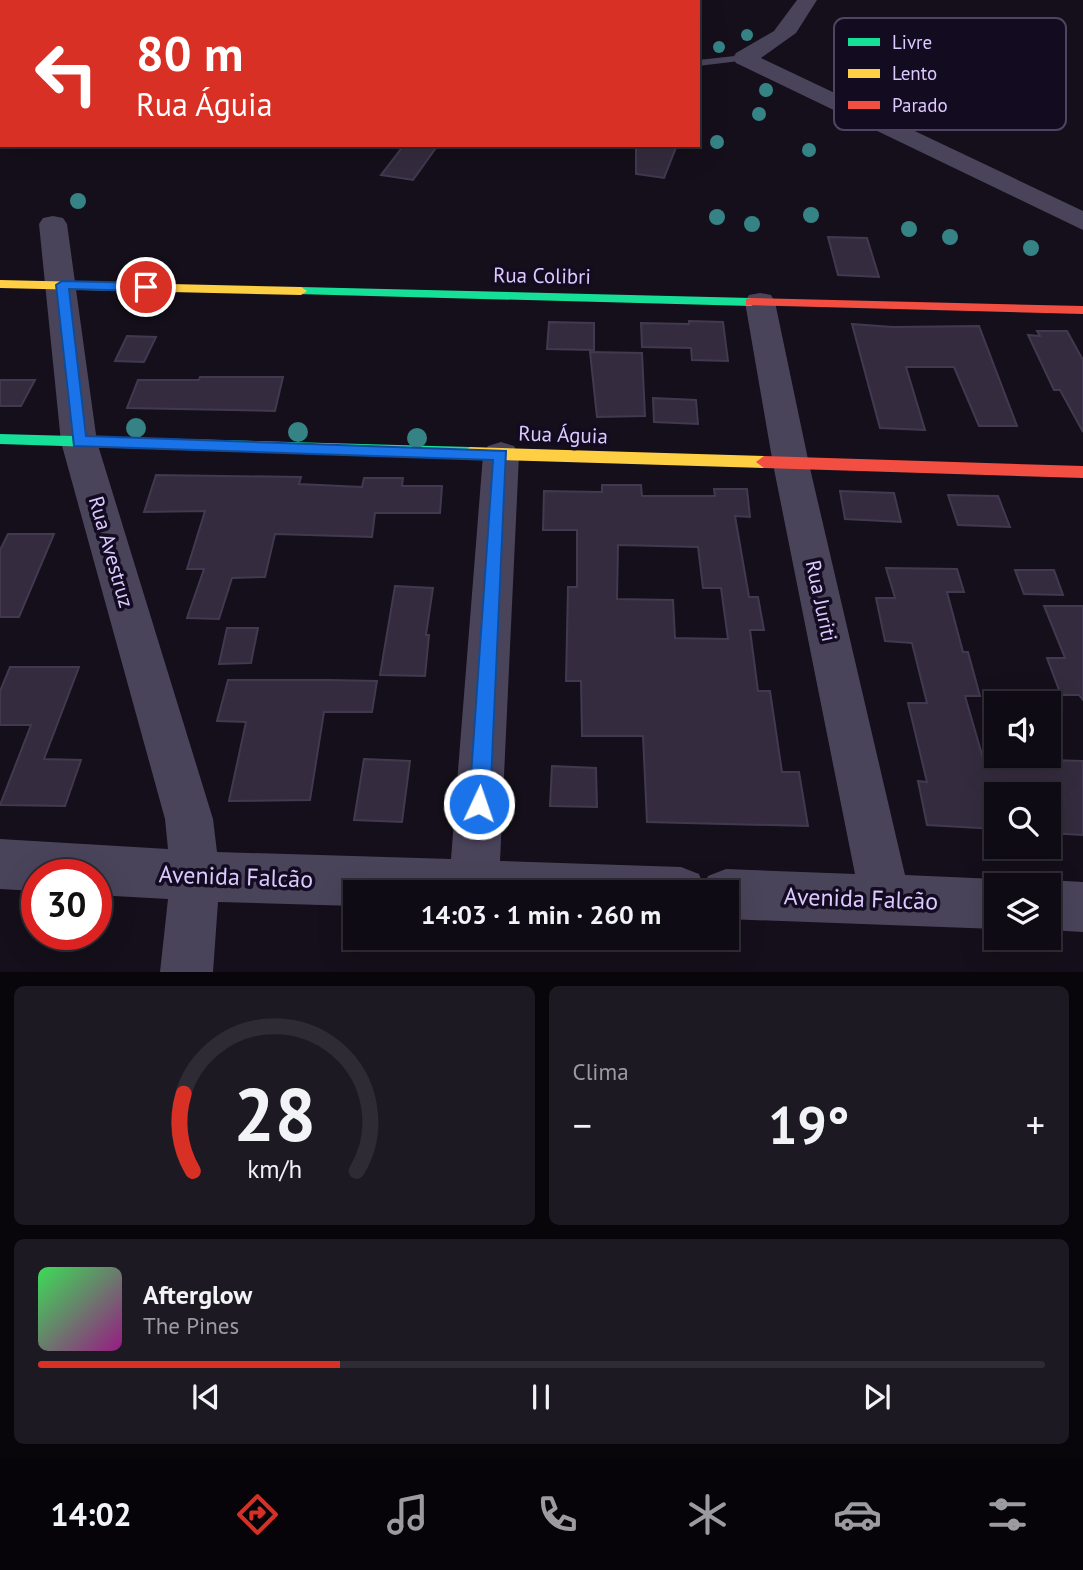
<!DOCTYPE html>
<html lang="pt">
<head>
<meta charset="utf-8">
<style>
	:root { --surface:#0f0b14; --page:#1d1922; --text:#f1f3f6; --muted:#9b9ba0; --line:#2f2b34; --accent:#d93025 }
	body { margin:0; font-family:"PT Sans",sans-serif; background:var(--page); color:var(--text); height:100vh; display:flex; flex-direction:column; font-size:26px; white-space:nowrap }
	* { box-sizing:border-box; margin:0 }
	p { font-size:23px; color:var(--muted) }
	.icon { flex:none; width:38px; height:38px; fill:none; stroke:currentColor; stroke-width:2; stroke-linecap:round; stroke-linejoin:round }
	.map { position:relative; height:972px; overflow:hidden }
	.details { display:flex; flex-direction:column; gap:14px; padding:14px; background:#08060b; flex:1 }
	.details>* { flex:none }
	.top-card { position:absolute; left:0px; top:0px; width:700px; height:147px; box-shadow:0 7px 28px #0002,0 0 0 2px var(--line); background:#d93025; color:#fff; overflow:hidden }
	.tools { position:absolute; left:984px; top:691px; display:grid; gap:14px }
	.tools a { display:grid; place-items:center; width:77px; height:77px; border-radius:0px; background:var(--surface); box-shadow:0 7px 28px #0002,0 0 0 2px var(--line); font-size:35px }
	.speed { position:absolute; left:21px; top:859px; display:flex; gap:14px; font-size:35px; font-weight:700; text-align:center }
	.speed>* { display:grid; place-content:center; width:91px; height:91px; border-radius:50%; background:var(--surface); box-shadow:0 7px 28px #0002,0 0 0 2px var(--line); line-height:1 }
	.speed .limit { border:10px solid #d22; background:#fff; color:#111 }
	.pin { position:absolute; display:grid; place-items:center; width:60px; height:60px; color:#fff; margin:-30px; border:4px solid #fff; border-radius:50%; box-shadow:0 2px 7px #0007 }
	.me { position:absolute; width:77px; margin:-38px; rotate:3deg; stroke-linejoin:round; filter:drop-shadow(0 0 5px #0008) }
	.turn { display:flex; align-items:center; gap:24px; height:147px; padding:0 21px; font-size:32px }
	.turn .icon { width:91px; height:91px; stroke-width:2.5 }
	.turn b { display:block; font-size:49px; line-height:60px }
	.big { font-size:52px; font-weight:800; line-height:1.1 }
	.details .card { flex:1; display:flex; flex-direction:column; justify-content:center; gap:10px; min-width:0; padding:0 24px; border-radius:10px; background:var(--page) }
	.details .dial { align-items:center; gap:0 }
	.dial svg { height:182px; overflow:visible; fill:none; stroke:var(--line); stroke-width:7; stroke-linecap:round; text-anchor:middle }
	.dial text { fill:var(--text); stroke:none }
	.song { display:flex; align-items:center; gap:21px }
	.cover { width:84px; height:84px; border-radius:10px; background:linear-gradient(135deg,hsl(130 70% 55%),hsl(310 70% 35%)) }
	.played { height:7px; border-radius:4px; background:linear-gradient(90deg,var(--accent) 30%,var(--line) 30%) }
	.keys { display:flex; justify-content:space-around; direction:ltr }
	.heat { display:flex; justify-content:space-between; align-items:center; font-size:38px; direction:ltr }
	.details .tiles { flex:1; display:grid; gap:14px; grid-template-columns:1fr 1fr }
	.card:last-child { grid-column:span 2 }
	.trip { position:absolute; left:343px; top:880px; width:396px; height:70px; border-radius:0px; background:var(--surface); box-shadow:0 7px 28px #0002,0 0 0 2px var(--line); font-weight:800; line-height:70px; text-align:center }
	.menu { display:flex; height:112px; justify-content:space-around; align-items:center; background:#060408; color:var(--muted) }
	.menu .icon { width:49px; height:49px }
	.menu .on { color:var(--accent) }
	.menu b { font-size:32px; color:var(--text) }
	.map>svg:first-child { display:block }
	.building { fill:#342c3e; stroke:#423950; stroke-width:2; fill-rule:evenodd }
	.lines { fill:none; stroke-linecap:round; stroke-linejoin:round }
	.lane { fill:#4a445b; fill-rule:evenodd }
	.street { fill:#4a445b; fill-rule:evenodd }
	.fast { fill:#16e098; fill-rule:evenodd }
	.slow { fill:#ffcf43; fill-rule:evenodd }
	.jam { fill:#f24e42; fill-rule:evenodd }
	.tree { fill:#368386 }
	.route { fill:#1a73e8; stroke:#114b97; stroke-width:2 }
	.labels { text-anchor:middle; stroke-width:7; stroke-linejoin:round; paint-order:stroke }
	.street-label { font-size:21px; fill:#dcc9ff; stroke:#130b1f }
	.near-street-label { font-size:24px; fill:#dcc9ff; stroke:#130b1f }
	.key { fill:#130b1f; stroke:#4f4462; stroke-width:2 }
	.key-label { font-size:19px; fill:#dcc9ff }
</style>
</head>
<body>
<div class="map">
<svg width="1083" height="972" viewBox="0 0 1083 972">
	<rect width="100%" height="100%" fill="#140f1a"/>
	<path class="building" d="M404,145H438L413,180L381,175Z
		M636,145H677L664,178L636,174Z
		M828,237L867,238L879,277L838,275Z
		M689,321L723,322L728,361L692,360L691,348L642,347L641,323L689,324Z
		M549,322L594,323V350L547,349Z
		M852,324L893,327L979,326L1017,426H979L954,367H906L925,430L880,428Z
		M1037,331H1067L1083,360V432L1060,390H1054L1028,335L1040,336Z
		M127,336L156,337L144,362L115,361Z
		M590,352L642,353L645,416L597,417Z
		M200,377H283L275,411L127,408L138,380H199Z
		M0,380H35L21,406H0Z
		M653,398L696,400L698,424L654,422Z
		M156,475L301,477L299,484L362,487L364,478H403L402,486H442L440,513H375L372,537L275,534L265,577L232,578L219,619L187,618L204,569H187L205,511L144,512Z
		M602,485H641L642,496H715L714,489H747L750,517L735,516L749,597H758L764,630H750L758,691H770L782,772H799L808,826L647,822L643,736H582L581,681H566L568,587H577V530H543L544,491L602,492ZM618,545L698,547L703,588H721L728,639L675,638L673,600L617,599Z
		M840,491L894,493L901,522L845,519Z
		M948,495L998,496L1010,527L958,525Z
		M8,534H54L19,617H0V550Z
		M886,568L957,569L964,592H947L963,652H968L980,696H965L983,758L1083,761V835L1048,833V794H996V829L927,825L918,781L927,782L908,703H927L912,643L885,641L876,598H895Z
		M1015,570H1054L1063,595L1024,594Z
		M395,586L433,588L426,635H429L425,676L380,675Z
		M1044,606H1083V700L1079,695H1061L1047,658H1065Z
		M227,628H258L251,663L219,664Z
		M10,667H79L44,759L81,760L65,806L0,805L31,725H0V691Z
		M228,680H330L377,681L372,712H324L310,800L229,801L246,722L217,721Z
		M364,759L410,761L402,822L354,820Z
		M552,766L596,768L597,807L550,806Z"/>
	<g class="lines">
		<path class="lane" d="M744,55L748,56V60L698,66V60Z"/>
		<path class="street" d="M797,0H817L796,33L761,58L1083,211V230L736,63L733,58L736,53L774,31Z
			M53,216L63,218L67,224L97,442L213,819L217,852L451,859L483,455L488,446L501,442L514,446L519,455L500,861L681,867L699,874L704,887L708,876L726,869L855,874L773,464L745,302L749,295L760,293L771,295L775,302L809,464L905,875L996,879L1012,886H996V929L726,919V892H355V906L218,902L213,972H160L168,899L96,895V875H37V891L0,889V839L168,849L165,819L61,442L39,224L43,218Z
			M1048,880L1083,882V932L1048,930V886H1034Z"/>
		<path class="fast" d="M301,287L751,298L758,302L751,306L296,294L295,291Z
			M0,434L470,447L478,453L470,459L0,444Z"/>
		<path class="slow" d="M0,280L301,287L307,291L301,295L0,288Z
			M470,447L764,456L772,462L764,468L470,459L462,453Z"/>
		<path class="jam" d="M751,298L1083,306V314L746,305V299Z
			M764,456L1083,466V478L764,468L756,462Z"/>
	</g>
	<g class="tree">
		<circle cx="747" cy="35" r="6"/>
		<circle cx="719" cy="47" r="6"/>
		<circle cx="766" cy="90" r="7"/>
		<circle cx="759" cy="114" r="7"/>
		<circle cx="717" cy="142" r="7"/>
		<circle cx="809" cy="150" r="7"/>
		<circle cx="78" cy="201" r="8"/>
		<circle cx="811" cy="215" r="8"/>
		<circle cx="717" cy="217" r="8"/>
		<circle cx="752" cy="224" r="8"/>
		<circle cx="909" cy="229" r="8"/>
		<circle cx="950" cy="237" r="8"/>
		<circle cx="1031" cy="248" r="8"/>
		<circle cx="136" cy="428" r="10"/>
		<circle cx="298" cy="432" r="10"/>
		<circle cx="417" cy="438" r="10"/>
	</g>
	<path class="route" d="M62,281L146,283L152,287L146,291L69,289L86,436L506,451L490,804L487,811L479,814L472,811L469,804L493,460L74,446L56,285Z"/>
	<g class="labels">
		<g class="street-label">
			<text transform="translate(542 276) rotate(1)" y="7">Rua Colibri</text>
			<text transform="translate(563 435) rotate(2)" y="7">Rua Águia</text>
			<text transform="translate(111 552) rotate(74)" y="7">Rua Avestruz</text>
			<text transform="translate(821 601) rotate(78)" y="7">Rua Juriti</text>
		</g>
		<g class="near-street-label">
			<text transform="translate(236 877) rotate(2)" y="8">Avenida Falcão</text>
			<text transform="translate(861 899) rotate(2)" y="8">Avenida Falcão</text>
		</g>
	</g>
	<rect x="834" y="18" width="232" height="112" rx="10" class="key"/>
	<rect x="848" y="38" width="32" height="8" fill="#16e098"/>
	<rect x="848" y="69" width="32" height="9" fill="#ffcf43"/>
	<rect x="848" y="101" width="32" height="8" fill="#f24e42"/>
	<g class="key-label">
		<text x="892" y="49">Livre</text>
		<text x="892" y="80">Lento</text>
		<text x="892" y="112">Parado</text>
	</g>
</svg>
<div class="tools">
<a><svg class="icon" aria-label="sound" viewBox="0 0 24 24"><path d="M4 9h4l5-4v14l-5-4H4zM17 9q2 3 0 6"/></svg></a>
<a><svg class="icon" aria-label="search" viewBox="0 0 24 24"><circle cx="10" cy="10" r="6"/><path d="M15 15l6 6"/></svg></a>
<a><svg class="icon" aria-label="layers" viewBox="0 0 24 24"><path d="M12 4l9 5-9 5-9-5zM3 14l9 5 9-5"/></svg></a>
</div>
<div class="speed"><div class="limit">30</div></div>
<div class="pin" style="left:146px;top:287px;background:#d93025"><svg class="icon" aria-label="arrive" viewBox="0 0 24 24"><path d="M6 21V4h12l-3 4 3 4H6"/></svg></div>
<svg class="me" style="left:479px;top:804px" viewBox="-20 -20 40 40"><circle r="17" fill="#1a73e8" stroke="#fff" stroke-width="3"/><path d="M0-11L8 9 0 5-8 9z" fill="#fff"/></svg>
<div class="trip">14:03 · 1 min · 260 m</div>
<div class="top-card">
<div class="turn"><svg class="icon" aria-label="left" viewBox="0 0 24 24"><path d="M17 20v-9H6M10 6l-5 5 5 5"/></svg><div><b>80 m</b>Rua Águia</div></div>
</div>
</div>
<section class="details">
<div class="tiles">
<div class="card dial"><svg viewBox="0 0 100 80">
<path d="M14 69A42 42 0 1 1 86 69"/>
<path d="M14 69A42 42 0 0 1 10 35" stroke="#d93025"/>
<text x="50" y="56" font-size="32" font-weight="700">28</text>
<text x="50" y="72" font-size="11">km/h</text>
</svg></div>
<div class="card"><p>Clima</p>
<div class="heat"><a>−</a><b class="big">19°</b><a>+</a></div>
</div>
<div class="card">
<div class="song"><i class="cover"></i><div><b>Afterglow</b><p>The Pines</p></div></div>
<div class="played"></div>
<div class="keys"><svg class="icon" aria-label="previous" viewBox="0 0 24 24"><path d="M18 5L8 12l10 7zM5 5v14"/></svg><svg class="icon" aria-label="pause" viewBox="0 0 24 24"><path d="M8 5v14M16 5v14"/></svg><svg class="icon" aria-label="next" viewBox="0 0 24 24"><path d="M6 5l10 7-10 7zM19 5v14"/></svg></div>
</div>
</div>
</section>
<nav class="menu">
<b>14:02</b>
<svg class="icon on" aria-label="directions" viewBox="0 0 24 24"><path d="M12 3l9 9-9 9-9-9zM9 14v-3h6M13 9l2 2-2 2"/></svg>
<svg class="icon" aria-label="music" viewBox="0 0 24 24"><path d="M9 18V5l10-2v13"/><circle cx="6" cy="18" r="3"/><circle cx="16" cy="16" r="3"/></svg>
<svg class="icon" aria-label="phone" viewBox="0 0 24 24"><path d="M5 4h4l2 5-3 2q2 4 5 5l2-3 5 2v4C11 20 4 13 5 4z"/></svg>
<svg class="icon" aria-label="climate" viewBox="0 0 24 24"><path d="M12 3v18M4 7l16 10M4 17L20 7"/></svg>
<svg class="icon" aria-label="car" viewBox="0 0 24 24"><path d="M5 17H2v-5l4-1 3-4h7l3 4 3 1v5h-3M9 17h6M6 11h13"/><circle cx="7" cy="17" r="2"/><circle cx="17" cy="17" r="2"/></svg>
<svg class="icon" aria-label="filters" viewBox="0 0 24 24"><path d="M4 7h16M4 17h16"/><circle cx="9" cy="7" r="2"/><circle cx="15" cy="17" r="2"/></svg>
</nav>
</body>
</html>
